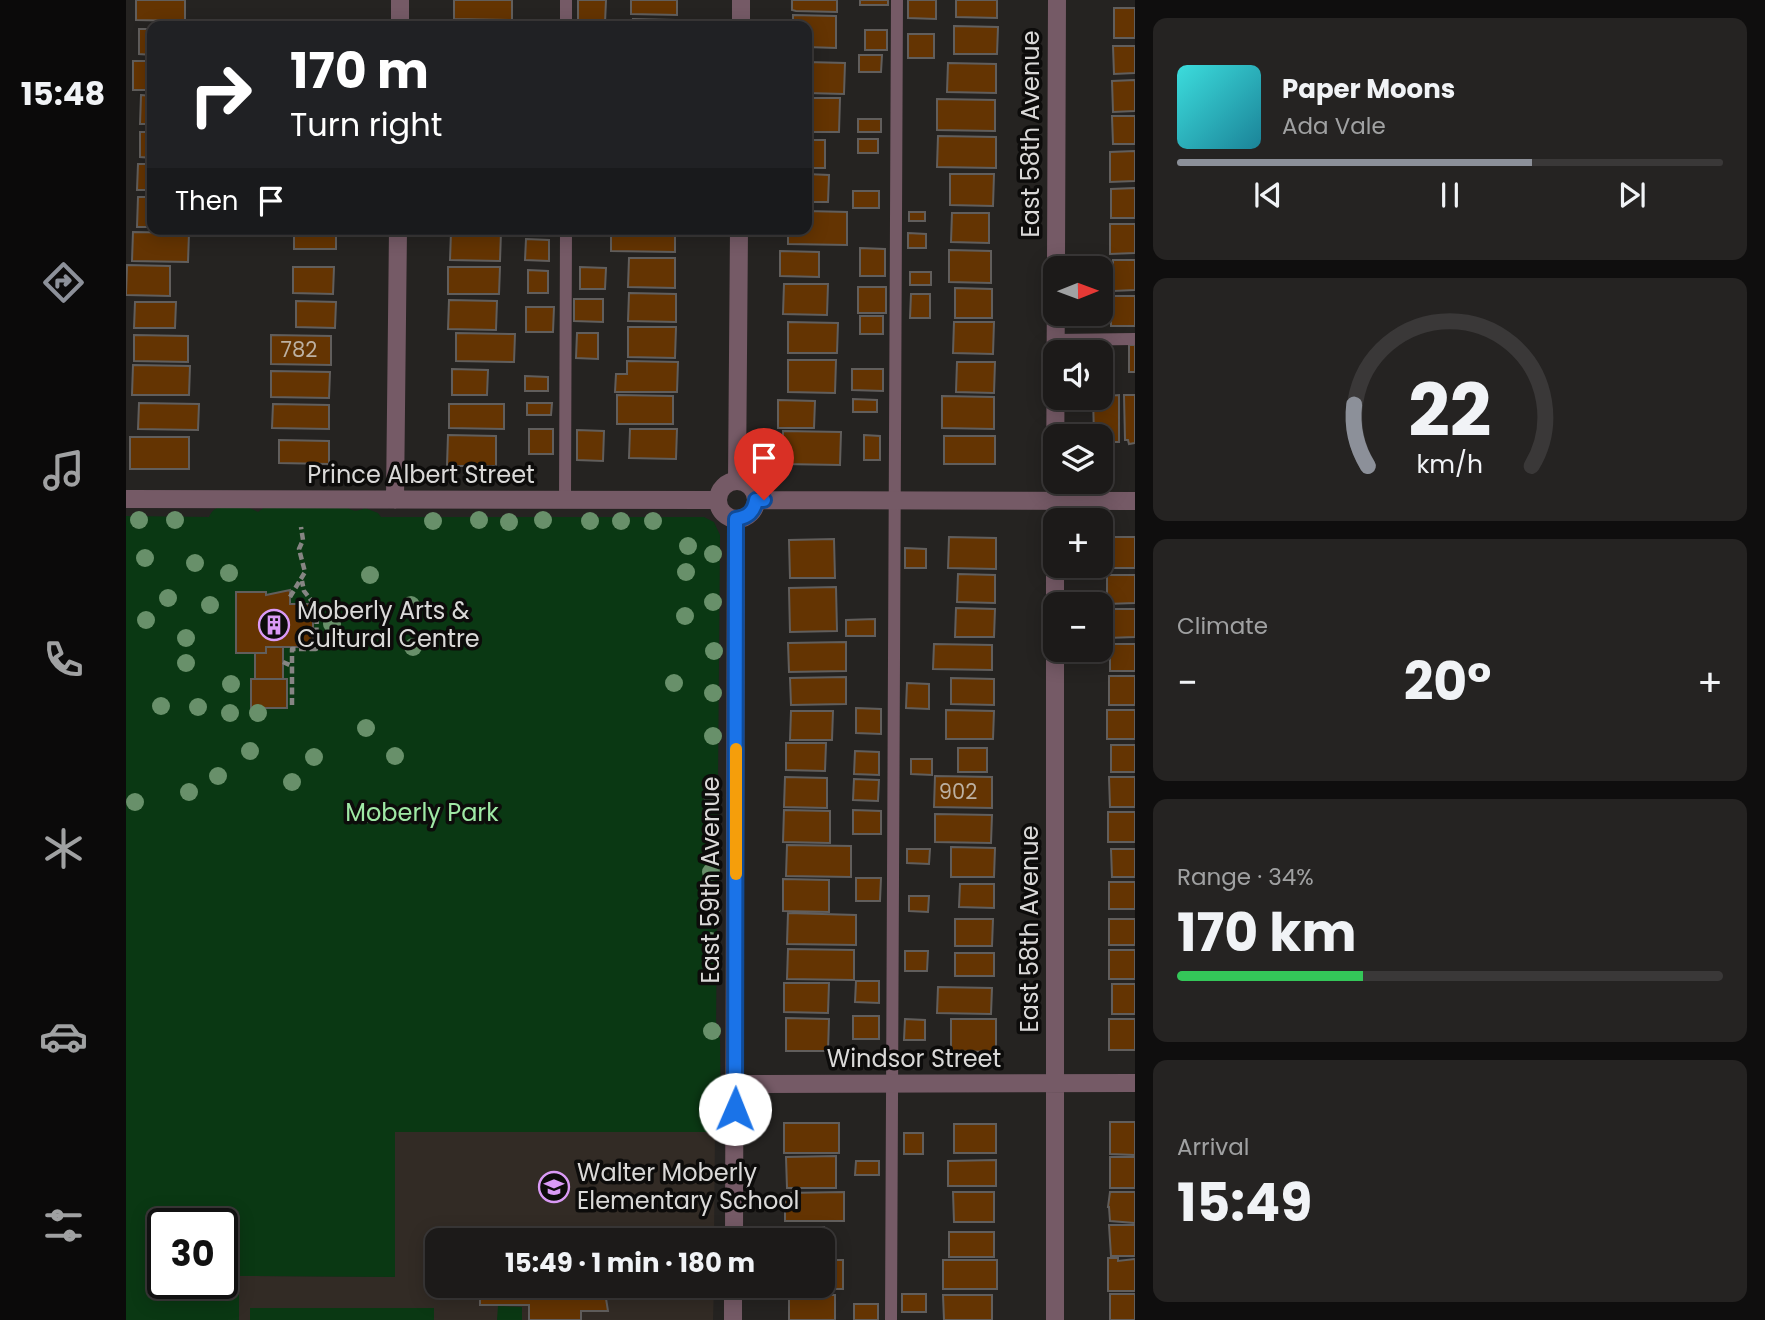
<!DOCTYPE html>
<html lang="en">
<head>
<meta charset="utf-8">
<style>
	:root { --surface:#1c1a19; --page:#252322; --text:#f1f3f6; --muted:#a0a1a2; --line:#3a3838; --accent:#8c9099 }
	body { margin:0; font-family:Poppins,sans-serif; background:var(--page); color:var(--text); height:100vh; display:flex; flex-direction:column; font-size:26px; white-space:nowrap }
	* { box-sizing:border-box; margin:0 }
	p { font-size:23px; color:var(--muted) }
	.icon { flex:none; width:38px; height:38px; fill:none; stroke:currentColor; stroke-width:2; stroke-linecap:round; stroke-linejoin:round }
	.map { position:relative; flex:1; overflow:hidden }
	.sheet { display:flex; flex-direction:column; gap:18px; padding:18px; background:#0f0e0e; width:630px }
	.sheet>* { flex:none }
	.guide { position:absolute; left:21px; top:21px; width:665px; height:214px; border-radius:14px; box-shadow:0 4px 18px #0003,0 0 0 2px var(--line); background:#202124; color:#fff; overflow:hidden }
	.needle { width:46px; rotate:89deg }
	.tools { position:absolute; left:917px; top:256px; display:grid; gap:14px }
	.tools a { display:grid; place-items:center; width:70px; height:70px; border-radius:14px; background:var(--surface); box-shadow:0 4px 18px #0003,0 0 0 2px var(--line); font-size:35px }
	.speed { position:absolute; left:21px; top:1208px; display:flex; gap:14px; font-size:35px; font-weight:700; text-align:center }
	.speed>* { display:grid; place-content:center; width:91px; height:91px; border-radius:50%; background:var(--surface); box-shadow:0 4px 18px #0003,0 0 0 2px var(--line); line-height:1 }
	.speed .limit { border:4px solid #111; border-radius:10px; background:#fff; color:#111 }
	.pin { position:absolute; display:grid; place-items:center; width:60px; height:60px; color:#fff; margin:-72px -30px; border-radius:50% 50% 50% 0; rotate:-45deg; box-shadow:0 0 7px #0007 }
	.pin .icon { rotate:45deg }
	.me { position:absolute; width:77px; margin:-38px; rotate:1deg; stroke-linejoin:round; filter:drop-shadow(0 0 5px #0008) }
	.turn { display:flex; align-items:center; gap:24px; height:147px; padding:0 28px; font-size:32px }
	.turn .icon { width:91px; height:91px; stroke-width:2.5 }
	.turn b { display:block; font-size:49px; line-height:60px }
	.then { display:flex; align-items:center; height:66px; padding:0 28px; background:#0003; gap:14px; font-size:26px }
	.big { font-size:52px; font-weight:700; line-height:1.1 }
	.sheet .card { flex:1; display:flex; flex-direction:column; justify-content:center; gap:10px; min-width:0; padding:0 24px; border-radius:14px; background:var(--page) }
	.sheet .dial { align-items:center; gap:0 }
	.dial svg { height:182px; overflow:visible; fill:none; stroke:var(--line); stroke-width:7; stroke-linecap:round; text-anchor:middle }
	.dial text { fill:var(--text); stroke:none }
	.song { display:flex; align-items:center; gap:21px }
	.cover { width:84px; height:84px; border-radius:10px; background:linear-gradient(135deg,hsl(180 70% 55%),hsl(190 70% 35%)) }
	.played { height:7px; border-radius:4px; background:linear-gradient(90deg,var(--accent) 65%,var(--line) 65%) }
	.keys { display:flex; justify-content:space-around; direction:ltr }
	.heat { display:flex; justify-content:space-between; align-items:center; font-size:38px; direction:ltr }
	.charge { height:10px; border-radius:5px; background:linear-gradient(90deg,#34c759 34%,var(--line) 0) }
	.trip { position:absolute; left:299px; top:1228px; width:410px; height:70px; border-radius:14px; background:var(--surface); box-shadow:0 4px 18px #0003,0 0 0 2px var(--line); font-weight:700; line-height:70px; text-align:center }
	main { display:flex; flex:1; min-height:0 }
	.menu { display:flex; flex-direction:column; width:126px; justify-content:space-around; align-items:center; background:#0b0a0a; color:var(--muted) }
	.menu .icon { width:49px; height:49px }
	.menu .selected { color:var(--accent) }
	.menu b { font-size:32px; color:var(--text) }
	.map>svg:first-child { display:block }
	.built { fill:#322b25 }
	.green { fill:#0a3813; fill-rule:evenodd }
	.building { fill:#643402; stroke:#615e5c; stroke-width:2 }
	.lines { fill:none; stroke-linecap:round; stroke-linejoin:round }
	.path { stroke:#868583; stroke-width:4.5; stroke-dasharray:7 3.5; stroke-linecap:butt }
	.service { stroke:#755a66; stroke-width:12 }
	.minor { stroke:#755a66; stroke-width:18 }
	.tree { fill:#68906a }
	.route-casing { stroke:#114b97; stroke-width:18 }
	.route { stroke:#1a73e8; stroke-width:12 }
	.slow { stroke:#f59e0b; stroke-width:12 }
	.labels { text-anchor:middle; stroke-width:7; stroke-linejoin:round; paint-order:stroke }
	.number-label { font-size:21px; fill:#bcb0a2 }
	.street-label { font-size:24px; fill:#dad9d8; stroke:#0d0c0b }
	.poi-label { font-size:24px; fill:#dad9d8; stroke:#0d0c0b; text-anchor:start }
	.park-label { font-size:24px; fill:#9fe9a5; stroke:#0d0c0b }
</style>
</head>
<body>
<main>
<nav class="menu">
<b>15:48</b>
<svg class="icon selected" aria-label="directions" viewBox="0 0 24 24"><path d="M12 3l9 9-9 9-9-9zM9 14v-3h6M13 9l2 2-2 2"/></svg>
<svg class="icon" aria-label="music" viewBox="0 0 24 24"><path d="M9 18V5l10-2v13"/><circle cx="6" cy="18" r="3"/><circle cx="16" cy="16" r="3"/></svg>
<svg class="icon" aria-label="phone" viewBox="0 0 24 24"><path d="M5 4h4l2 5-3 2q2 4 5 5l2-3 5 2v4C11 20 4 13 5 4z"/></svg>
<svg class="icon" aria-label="climate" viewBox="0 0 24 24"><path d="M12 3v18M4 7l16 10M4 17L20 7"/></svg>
<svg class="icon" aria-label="car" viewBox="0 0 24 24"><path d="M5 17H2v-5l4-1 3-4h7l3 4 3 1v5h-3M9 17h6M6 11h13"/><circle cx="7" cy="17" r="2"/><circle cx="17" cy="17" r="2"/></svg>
<svg class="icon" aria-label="filters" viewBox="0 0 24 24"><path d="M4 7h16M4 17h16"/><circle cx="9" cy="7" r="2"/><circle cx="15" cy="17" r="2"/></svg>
</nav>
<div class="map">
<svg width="1009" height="1320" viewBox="0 0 1009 1320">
	<rect width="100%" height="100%" fill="#252321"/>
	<path class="built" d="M268,1132H589L588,1241H312V1286H588L587,1320H113V1276L269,1277Z"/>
	<path class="green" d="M115,504L132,512L140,506L219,505C226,512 230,512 239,508L252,513L255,517H578L588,522L594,535L590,1032L594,1038L595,1123L589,1132H269V1277L113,1276V1320H0V516L83,517C88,504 102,505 115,504ZM37,1223H96V1283H37Z
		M372,1306L396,1307V1320H371Z
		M124,1308H308V1320H124Z"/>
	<path class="building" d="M10,0H59V21L10,20Z
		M328,0H386V20L328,19Z
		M452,0H480L479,23H452Z
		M505,0H551V15L505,14Z
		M666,0H711V12L670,11L666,10Z
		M734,0H762V5H734Z
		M782,0H810V19L782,18Z
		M830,0H871V18L830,17Z
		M988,8H1009V38H988Z
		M667,15L710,16V48L681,47V26H667Z
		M507,19L549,20V26H507Z
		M828,26L872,27L871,54H828Z
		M13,29H26V55L13,54Z
		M739,30H761V50H739Z
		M782,34H808V58H782Z
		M987,46H1009V73L988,74Z
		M733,55H756L755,72H733Z
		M7,61H26V90H7Z
		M681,62L719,63L718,94L681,93Z
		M822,63L870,64V93L821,92Z
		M1009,80V111L987,112L986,81Z
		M15,95L26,96V124H14Z
		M681,98H714L713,132H681Z
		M811,99L869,100V131L811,130Z
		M986,116H1009V144H987Z
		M732,119H755V132H732Z
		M14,132H26V158L14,157Z
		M812,136L870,137V168L811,167Z
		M732,139H752V153H732Z
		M681,140H699V168H681Z
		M1009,151V181L984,182V152Z
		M12,164H26V190H11Z
		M681,174L703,175L702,202H681Z
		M824,174H868L867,206L824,205Z
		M1009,188V218H985V189Z
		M727,191H753V208H727Z
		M12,197H26V227H11Z
		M681,211L721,212V245L662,244V229H681Z
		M783,212H799V221H783Z
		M826,213H863V243L825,242Z
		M984,224H1009V253L984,254Z
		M168,229H210V249H168Z
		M485,229H549V252L485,251Z
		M7,232L63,233L62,262L6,261Z
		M325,232H375L374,261L324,260Z
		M782,233L800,234V248H782Z
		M400,239L423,240V261L399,260Z
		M734,248L759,249V276H734Z
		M823,250L865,251V283L823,282Z
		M654,251L693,252V277L654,276Z
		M503,258H549V288L502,287Z
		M987,260H1009V290L987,291Z
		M1,265L44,266V296L0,295Z
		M167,267H208L207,294L167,293Z
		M322,267H374L373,294H322Z
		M454,267L480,268L479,289H454Z
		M402,270L422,271V293H402Z
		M784,272H805V285H784Z
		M658,284H702L701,315L657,314Z
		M732,287H760V313H732Z
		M829,288L866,289V318H829Z
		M503,293L550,294V322L502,321Z
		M785,294H804V318H784Z
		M984,296H1009V326H985Z
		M448,299H477V322L448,321Z
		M323,300L371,301L370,330L322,329Z
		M170,301L210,302L209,328L170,327Z
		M9,302H50L49,328H8Z
		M400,307H428L427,332H400Z
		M734,316H757V334H734Z
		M662,322L712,323L711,353H662Z
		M828,322H868L867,354L827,353Z
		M502,327H550L549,358L502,357Z
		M330,333L389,334L388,362L330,361Z
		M451,333H472V359L450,358Z
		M8,335L62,336V362L8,361Z
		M145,335L205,336V365L145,364Z
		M1003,345H1009V372H1003Z
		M968,350H987V372H975V352Z
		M662,360H710L709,393L662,392Z
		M501,361L552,362L551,392H489L490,374H501Z
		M831,362H869L868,393L830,392Z
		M7,365L64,366L63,395H6Z
		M326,369L362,370L361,395H326Z
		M726,369H757V391L726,390Z
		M145,371L204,372L203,398L145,397Z
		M399,376L422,377V391H399Z
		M491,395L547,396V424H491Z
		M993,395V442H975V436H968L967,397Z
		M998,395H1009V443L1003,444L1002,440H999Z
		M816,396L868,397V429L816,428Z
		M727,399L751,400V412H727Z
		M652,400L689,401L688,428H652Z
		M13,403L73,404L72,430L12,429Z
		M401,403H426L425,415H401Z
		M147,404L203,405V429L146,428Z
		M323,404H378V429L323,428Z
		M403,429H427V454H403Z
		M504,429H551L550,459L503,458Z
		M451,430L478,431L477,461L451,460Z
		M657,431L715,432L714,465L657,464Z
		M322,435L370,436V466H321Z
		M738,435L754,436V460H738Z
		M818,436H869V464H818Z
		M4,437H63V469H4Z
		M153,440L203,441V464L153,463Z
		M823,537L870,538V569L822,568Z
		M981,537H1009V568H981Z
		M708,539L709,578H664L663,540Z
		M779,548L800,549V568H779Z
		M832,574L869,575V603L831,602Z
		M981,575H1009V603L981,604Z
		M710,587L711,631L664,632L663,588Z
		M164,590V604H187V647H140V653H110V592H140V595Z
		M830,608L869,609L868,637H829Z
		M981,609H1009V637L981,638Z
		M749,619V636H720V620Z
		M720,642V671L663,672L662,643Z
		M808,644L866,645V670L807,669Z
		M984,644H1009V671H984Z
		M140,647H157V679H129V653H140Z
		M983,676H1009V705H983Z
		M720,677V704L665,705L664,678Z
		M825,678L868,679V705L825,704Z
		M125,679H161V708H125Z
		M781,683L803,684V709L780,708Z
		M730,708L755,709V734L730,733Z
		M820,710L868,711L867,739H820Z
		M981,710H1009V739H981Z
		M665,711H707L706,740H664Z
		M660,743H700L699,771L660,770Z
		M985,745H1009V772H985Z
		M832,748H861V772H832Z
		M729,751L753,752V775L728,774Z
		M785,759H806V775L785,774Z
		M809,776L866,777V808L808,807Z
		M659,777L701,778V808L658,807Z
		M983,777H1009V807H984Z
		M728,779L753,780L752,801L727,800Z
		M658,810L704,811V843L657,842Z
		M727,810L755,811V834H727Z
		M982,812H1009V842H982Z
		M809,814L866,815L865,843L809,842Z
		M661,845L725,846V877L660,876Z
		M825,847L869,848L868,877H825Z
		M781,849H804L803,864L781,863Z
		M985,849H1009V877H986Z
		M730,878H755L754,901H730Z
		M657,879L703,880V912L657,911Z
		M983,882H1009V909H983Z
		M834,884H868V908L833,907Z
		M783,896H803L802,912L783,911Z
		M662,913L730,915V945L661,944Z
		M829,919H867L866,946H829Z
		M983,919H1009V945H983Z
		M662,949L728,950V980L661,979Z
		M983,950H1009V979H983Z
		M779,951H802L801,971H779Z
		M829,953H868V976H829Z
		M730,981H753V1003L729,1002Z
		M658,983H703L702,1013L658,1012Z
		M986,984H1009V1014H986Z
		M812,987L866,988L865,1014L811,1013Z
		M727,1016H753V1039H727Z
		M660,1018L703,1019L702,1051H660Z
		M779,1019L799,1020V1040H778Z
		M825,1019H870V1052L825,1051Z
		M983,1019H1009V1050H983Z
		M984,1122H1009V1155L984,1154Z
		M658,1123H713V1153H658Z
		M828,1124H870V1153H828Z
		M778,1133H797V1154H778Z
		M710,1156V1188H661L660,1157Z
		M984,1157H1009V1188H984Z
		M870,1160V1186H822V1161Z
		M730,1161H753V1175H729Z
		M718,1192V1221H659V1193Z
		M827,1192H868V1222H828Z
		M984,1192H1009V1223L984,1221L983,1207H982Z
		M983,1225H1009V1256H985Z
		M343,1227L435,1228V1237H465V1241H343Z
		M663,1227H698V1255L696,1241H663Z
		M823,1232H868V1257H823Z
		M982,1258H992V1261L1009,1259V1291H982Z
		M696,1260H717V1289H664V1286H696Z
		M817,1260H871V1289H817Z
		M343,1286H478L482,1311H455V1320H403V1305H354V1286Z
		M776,1294H800V1312H776Z
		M984,1294H1009V1320H984Z
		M663,1295H709V1320H663Z
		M817,1295H866V1320H818Z
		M728,1304H752V1320H728Z"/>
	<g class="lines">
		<path class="path" d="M164,597L179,572L173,549L177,540L175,527
			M157,662L166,666
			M166,705V649H190L191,608L178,591L176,581"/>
		<path class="service" d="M440,26V0
			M928,340L1009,339
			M439,500L440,229
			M765,1320L771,0"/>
		<path class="minor" d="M274,26V0
			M615,26V0
			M611,480L613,229
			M592 500a19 19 0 1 1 38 0a19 19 0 1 1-38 0Z
			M0,499L591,500
			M269,500L272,229
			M630,500L1009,501
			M929,520L931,0
			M609,1084L1009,1083
			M608,1241L610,519
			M607,1320V1286
			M929,1320V539"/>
	</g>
	<g class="tree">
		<circle cx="13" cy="520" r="9"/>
		<circle cx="49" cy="520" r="9"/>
		<circle cx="353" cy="520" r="9"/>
		<circle cx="417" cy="520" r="9"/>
		<circle cx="307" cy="521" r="9"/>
		<circle cx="464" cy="521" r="9"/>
		<circle cx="495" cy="521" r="9"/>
		<circle cx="527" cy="521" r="9"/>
		<circle cx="383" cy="522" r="9"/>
		<circle cx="562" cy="546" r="9"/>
		<circle cx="587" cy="554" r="9"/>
		<circle cx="19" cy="558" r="9"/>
		<circle cx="69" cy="563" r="9"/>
		<circle cx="560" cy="572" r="9"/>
		<circle cx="103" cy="573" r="9"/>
		<circle cx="244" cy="575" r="9"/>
		<circle cx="42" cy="598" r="9"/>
		<circle cx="587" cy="602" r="9"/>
		<circle cx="84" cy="605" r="9"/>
		<circle cx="285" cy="605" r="9"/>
		<circle cx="559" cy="616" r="9"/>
		<circle cx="20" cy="620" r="9"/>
		<circle cx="206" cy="624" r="9"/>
		<circle cx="60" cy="638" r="9"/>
		<circle cx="287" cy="647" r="9"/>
		<circle cx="588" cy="651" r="9"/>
		<circle cx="60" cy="663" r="9"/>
		<circle cx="548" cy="683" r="9"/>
		<circle cx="105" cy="684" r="9"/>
		<circle cx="587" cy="693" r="9"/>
		<circle cx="35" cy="706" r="9"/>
		<circle cx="72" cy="707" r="9"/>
		<circle cx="104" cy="713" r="9"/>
		<circle cx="132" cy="713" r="9"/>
		<circle cx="240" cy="728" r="9"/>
		<circle cx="587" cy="736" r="9"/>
		<circle cx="124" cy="751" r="9"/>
		<circle cx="269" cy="756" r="9"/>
		<circle cx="188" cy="757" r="9"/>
		<circle cx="92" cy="776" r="9"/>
		<circle cx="166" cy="782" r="9"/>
		<circle cx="63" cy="792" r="9"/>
		<circle cx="586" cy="796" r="9"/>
		<circle cx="9" cy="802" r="9"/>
		<circle cx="241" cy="814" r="9"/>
		<circle cx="585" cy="872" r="9"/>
		<circle cx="586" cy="908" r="9"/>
		<circle cx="585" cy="941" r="9"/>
		<circle cx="586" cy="1031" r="9"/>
	</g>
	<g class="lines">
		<g class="route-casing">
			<path id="route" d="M609,1109L610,519C622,517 628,512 630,500H638"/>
		</g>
		<use href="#route" class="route"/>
		<path class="slow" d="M610,874V749"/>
	</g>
	<defs>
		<g id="building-ring" transform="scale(1.575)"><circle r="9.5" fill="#0d0c0b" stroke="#da9af6" stroke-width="1.5"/><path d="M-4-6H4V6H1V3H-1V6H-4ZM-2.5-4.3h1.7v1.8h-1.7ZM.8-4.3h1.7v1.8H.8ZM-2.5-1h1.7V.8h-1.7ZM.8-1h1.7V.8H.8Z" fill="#da9af6"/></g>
		<g id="school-ring" transform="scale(1.575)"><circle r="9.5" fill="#0d0c0b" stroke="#da9af6" stroke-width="1.5"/><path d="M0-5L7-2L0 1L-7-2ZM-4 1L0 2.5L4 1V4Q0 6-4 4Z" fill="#da9af6"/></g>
	</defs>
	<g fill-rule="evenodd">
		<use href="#building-ring" x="148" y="625"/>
		<use href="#school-ring" x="428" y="1187"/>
	</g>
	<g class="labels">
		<g class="number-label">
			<text x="173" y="357">782</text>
			<text x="832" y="799">902</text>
		</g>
		<g class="street-label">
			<text transform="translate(905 134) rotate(-90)" y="8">East 58th Avenue</text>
			<text x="295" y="483">Prince Albert Street</text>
			<text transform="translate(585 880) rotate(-90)" y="8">East 59th Avenue</text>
			<text transform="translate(904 929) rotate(-90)" y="8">East 58th Avenue</text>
			<text x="788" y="1067">Windsor Street</text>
		</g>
		<g class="poi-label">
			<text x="171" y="619">Moberly Arts &amp;<tspan x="171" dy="28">Cultural Centre</tspan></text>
			<text x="451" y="1181">Walter Moberly<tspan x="451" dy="28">Elementary School</tspan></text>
		</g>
		<g class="park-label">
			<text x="296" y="821">Moberly Park</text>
		</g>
	</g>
</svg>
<div class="tools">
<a><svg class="needle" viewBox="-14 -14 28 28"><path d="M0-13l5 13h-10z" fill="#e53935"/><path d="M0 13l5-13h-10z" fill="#a0a1a2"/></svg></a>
<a><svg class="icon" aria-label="sound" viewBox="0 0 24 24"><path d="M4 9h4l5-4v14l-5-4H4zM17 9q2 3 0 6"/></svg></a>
<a><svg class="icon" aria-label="layers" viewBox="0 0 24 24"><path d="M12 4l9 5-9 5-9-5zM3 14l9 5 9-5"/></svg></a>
<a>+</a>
<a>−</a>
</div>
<div class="speed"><div class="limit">30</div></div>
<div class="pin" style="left:638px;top:500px;background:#d93025"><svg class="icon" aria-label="arrive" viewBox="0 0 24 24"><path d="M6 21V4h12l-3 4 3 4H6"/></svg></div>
<svg class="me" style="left:609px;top:1109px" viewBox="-20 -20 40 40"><circle r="19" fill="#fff"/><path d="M0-13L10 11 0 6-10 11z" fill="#1a73e8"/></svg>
<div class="trip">15:49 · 1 min · 180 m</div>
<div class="guide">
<div class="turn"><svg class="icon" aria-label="right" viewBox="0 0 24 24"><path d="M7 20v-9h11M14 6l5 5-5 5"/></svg><div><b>170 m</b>Turn right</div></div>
<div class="then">Then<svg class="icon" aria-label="arrive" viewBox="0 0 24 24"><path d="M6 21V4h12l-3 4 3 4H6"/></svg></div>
</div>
</div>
<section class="sheet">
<div class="card">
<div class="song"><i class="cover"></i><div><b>Paper Moons</b><p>Ada Vale</p></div></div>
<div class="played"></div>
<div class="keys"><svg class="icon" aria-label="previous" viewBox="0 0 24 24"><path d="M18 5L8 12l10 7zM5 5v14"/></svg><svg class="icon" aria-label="pause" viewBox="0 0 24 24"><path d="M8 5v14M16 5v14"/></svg><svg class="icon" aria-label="next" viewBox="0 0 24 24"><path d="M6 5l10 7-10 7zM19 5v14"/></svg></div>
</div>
<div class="card dial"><svg viewBox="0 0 100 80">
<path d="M14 69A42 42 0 1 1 86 69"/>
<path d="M14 69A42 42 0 0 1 8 42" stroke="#8c9099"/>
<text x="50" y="56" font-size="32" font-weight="700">22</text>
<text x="50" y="72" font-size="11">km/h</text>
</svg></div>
<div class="card"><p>Climate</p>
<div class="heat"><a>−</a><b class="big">20°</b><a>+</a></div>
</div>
<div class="card"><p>Range · 34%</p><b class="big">170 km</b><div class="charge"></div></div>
<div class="card"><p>Arrival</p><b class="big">15:49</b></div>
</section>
</main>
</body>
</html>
